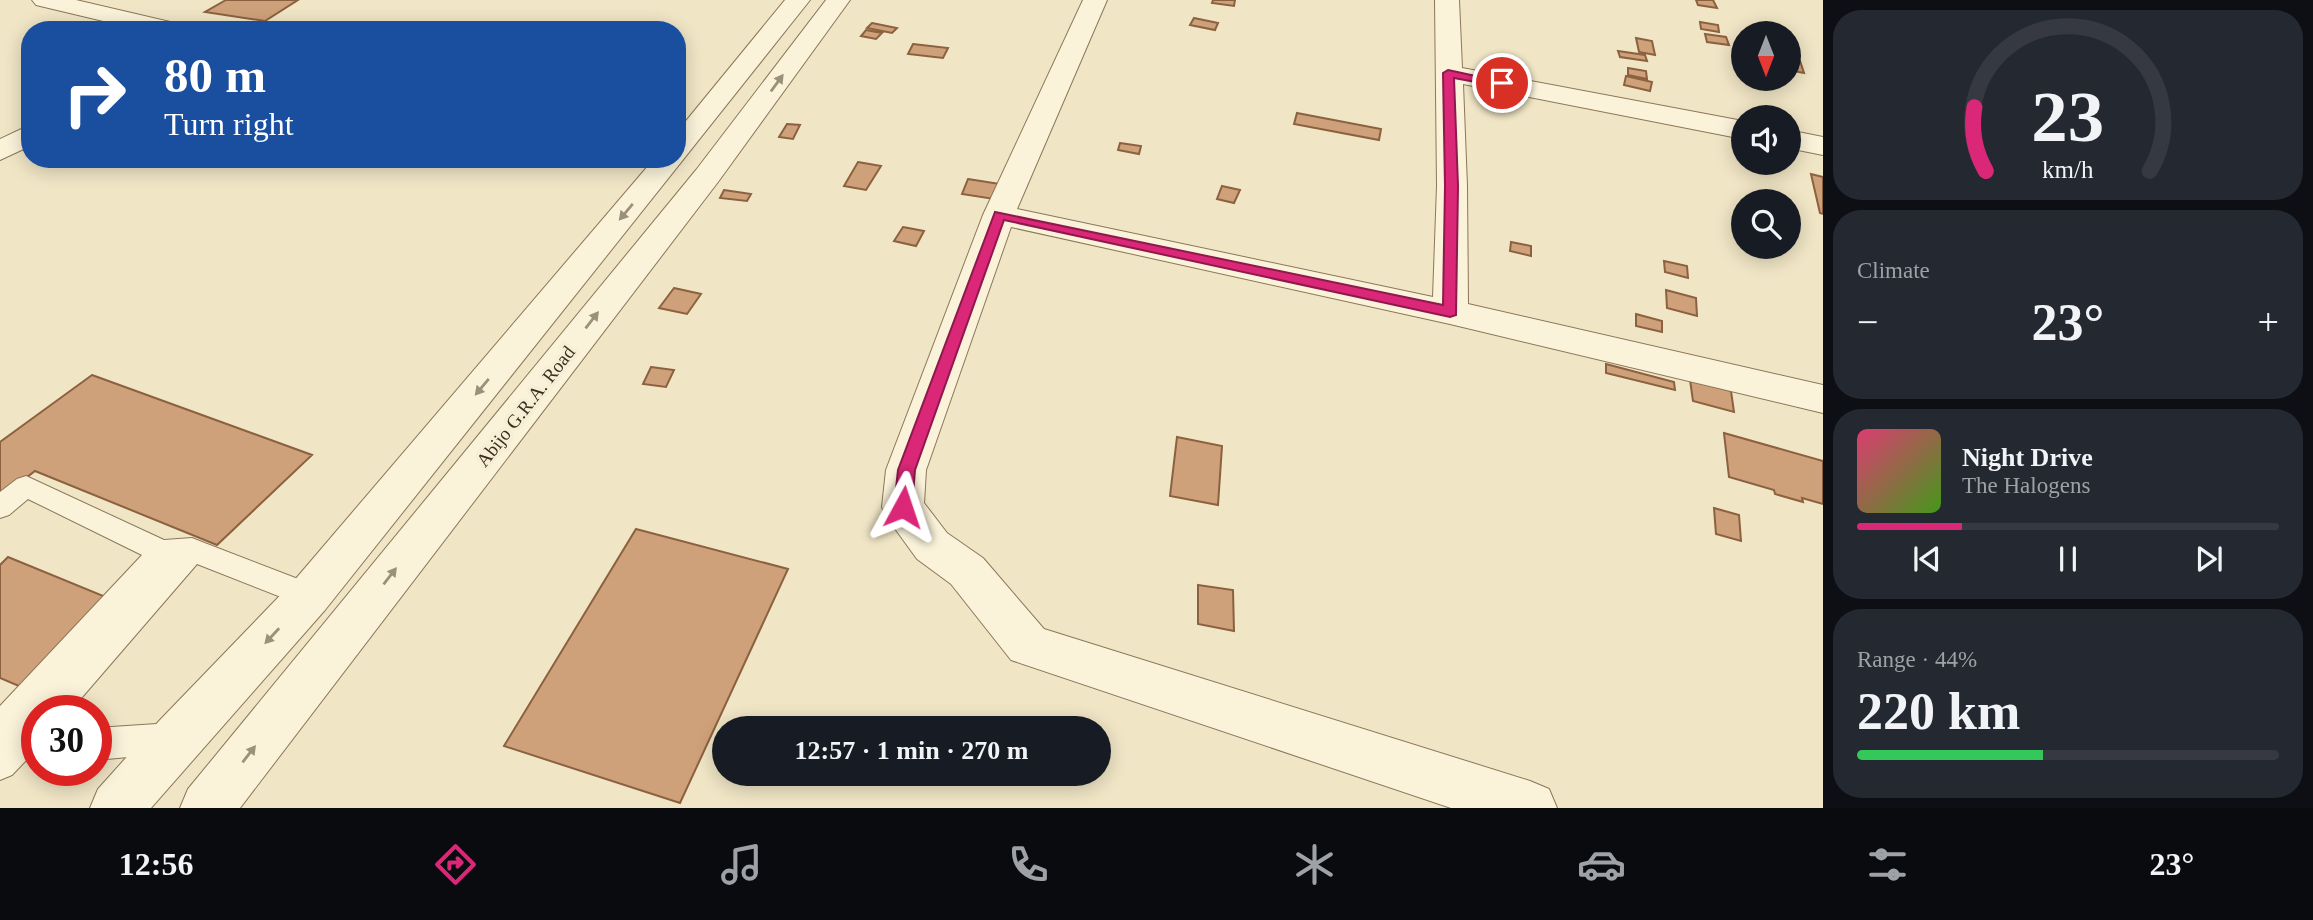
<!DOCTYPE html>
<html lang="en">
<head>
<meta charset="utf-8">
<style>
	:root { --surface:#171b24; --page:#242831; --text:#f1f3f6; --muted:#9ea1a6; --line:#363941; --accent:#db2777 }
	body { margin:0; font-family:"Times New Roman",serif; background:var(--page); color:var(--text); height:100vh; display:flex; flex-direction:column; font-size:26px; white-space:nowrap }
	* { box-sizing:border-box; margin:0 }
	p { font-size:23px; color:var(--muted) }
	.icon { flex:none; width:38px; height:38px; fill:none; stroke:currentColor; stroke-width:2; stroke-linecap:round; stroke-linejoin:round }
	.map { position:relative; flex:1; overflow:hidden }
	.drawer { display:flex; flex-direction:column; gap:10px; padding:10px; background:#0d0f14; width:490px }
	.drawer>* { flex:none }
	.guide { position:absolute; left:21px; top:21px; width:665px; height:147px; border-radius:28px; box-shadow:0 4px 18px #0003; background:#1a4fa0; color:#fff; overflow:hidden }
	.needle { width:46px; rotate:180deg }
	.fabs { position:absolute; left:1731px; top:21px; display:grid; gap:14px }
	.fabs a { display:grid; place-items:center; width:70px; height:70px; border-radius:50%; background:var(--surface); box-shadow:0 4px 18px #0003; font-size:35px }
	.speed { position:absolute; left:21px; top:695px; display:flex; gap:14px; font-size:35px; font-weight:700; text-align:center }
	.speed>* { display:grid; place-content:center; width:91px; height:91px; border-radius:50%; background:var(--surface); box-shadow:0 4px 18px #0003; line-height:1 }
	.speed .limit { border:10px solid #d22; background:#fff; color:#111 }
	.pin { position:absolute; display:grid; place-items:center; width:60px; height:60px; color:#fff; margin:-30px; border:4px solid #fff; border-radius:50%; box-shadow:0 2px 7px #0007 }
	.me { position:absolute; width:77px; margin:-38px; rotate:5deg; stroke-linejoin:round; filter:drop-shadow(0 0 5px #0008) }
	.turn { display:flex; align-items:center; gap:24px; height:147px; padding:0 28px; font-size:32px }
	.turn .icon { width:91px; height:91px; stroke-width:2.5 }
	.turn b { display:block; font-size:49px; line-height:60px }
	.big { font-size:52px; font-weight:700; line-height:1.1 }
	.drawer .widget { flex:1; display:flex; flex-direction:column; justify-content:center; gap:10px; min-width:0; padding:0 24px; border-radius:28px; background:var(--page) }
	.drawer .dial { align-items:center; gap:0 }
	.dial svg { height:182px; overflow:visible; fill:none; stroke:var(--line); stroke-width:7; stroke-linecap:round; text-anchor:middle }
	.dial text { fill:var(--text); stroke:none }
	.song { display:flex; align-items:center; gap:21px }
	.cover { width:84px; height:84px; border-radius:10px; background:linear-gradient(135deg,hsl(340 70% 55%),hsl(100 70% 35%)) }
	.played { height:7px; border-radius:4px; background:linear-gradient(90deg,var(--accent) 25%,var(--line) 25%) }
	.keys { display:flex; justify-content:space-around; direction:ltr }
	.heat { display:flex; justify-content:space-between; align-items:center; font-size:38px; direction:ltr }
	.charge { height:10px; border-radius:5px; background:linear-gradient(90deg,#34c759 44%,var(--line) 0) }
	.trip { position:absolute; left:712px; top:716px; width:399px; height:70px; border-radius:35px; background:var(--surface); box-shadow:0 4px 18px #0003; font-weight:700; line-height:70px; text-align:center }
	.tab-bar { display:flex; height:112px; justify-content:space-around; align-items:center; background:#090b0e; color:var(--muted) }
	.tab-bar .icon { width:49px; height:49px }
	.tab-bar .selected { color:var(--accent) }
	.tab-bar b { font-size:32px; color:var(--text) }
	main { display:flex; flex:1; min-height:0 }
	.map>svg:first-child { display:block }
	.building { fill:#cfa17a; stroke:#8b613f; stroke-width:2 }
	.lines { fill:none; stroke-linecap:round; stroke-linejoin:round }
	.service-casing { stroke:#8b775a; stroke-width:2 }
	.minor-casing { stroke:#8b775a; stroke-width:2 }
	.service { fill:#faf2d9; fill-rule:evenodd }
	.minor { fill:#faf2d9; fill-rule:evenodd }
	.oneway { fill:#9a907c }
	.route { fill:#db2777; stroke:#8e194d; stroke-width:2 }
	.labels { text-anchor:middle; stroke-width:7; stroke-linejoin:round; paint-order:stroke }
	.street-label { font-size:19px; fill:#3b2e1e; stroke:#f7efd5 }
</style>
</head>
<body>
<main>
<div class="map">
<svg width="1823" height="808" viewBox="0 0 1823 808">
	<rect width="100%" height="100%" fill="#f0e5c5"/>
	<path class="building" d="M226,0H298L265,21L205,12Z
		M1213,0H1235L1234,6L1212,3Z
		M1696,0H1713L1717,8L1698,5Z
		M1194,18L1218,23L1215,30L1190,25Z
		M1700,22L1718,25L1719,32L1701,29Z
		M872,23L897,28L892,33L867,28Z
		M866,30L882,33L876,39L861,36Z
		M1705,34L1726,37L1729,45L1707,42Z
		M1636,38L1652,41L1655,55L1639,52Z
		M913,44L948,48L943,58L908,54Z
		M1618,51L1645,55L1647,61L1620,57Z
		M1788,59L1800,61L1804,73L1788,70Z
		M1628,68L1646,71L1647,79L1628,75Z
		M1626,76L1652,82L1650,91L1624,85Z
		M1297,113L1381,129L1379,140L1294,124Z
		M787,124L800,125L793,139L779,137Z
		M1120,143L1141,146L1139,154L1118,150Z
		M858,162L881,166L866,190L844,186Z
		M1811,174L1823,177V214L1820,213Z
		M968,179L1000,184L994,199L962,194Z
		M1222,186L1240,190L1234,203L1217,199Z
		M724,190L751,194L747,201L720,198Z
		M903,227L924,231L916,246L894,241Z
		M1511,242L1531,246V256L1510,251Z
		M1664,261L1687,266L1688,278L1665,272Z
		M674,288L701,294L687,314L659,308Z
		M1666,290L1696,298L1697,316L1667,308Z
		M1636,314L1662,321V332L1636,326Z
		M1606,364L1674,382L1675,390L1606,373Z
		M651,367L674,370L666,387L643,384Z
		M92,375L312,455L217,545L35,471L0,498V442Z
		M1690,380L1731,391L1734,412L1693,401Z
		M1724,433L1823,461V504L1802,498L1803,502L1775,494L1774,490L1729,477Z
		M1177,437L1222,446L1218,505L1170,496Z
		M1714,508L1739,515L1741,541L1716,534Z
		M636,529L788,569L680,803L504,746Z
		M8,557L118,602L26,689L0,678V565Z
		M1198,585L1233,590L1234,631L1198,624Z"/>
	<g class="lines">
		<g class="service-casing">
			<path id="service" d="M26,476L164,540L192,538L202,542L319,587L323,596L319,605L309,608L197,564L71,710H37V749L12,775L0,780V706L142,555L28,499L9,515L0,518V492L17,479Z
				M172,723L183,727L188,738L183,749L172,753L96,760V728Z"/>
		</g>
		<g class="minor-casing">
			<path id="minor" d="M32,0H76L183,25L186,30H141L36,5Z
				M785,0H810L325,610L151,808H90L98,789L159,721L293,582L654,159H677V132Z
				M826,0H850L718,182L240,808H180L188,789L696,170Z
				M1083,0H1107L1017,209L1433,297L1437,186L1435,0H1459L1462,68L1743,121V139L1463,84L1467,186L1468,304L1823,385V413L1450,324L1011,227L926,470L924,503L947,533L983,558L1044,629L1530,781L1549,789L1557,808H1451L1011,660L951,584L917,559L888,519L882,507L886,470L983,215Z
				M30,125V146L0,160V139Z
				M1788,130L1823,137V155L1788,148Z"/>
		</g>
		<use href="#service" class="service"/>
		<use href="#minor" class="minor"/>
	</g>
	<defs><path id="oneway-solid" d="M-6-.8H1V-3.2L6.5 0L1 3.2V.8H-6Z" transform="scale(1.75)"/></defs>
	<g class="oneway">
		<use href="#oneway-solid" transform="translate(777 83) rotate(-54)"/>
		<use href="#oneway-solid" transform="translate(626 212) rotate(130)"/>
		<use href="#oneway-solid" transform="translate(592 320) rotate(-52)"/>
		<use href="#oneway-solid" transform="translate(482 387) rotate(130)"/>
		<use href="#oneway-solid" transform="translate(390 576) rotate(-52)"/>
		<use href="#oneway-solid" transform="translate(272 636) rotate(133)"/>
		<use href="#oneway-solid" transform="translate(249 754) rotate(-52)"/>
	</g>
	<path class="route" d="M1448,70L1508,83L1502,87L1454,78L1458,186L1456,315L1450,317L1004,220L915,470L912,507L909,512H897L894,507L898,470L995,212L1443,305L1445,186L1443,73Z"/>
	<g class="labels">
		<g class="street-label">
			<text transform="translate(525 406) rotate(-52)" y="7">Abijo G.R.A. Road</text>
		</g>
	</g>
</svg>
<div class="fabs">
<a><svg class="needle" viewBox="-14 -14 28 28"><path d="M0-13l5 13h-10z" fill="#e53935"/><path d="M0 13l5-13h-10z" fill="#9ea1a6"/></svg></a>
<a><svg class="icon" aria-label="sound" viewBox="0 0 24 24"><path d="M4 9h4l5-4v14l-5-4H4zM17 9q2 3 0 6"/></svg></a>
<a><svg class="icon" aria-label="search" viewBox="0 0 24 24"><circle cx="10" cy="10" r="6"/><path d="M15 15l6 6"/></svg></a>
</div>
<div class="speed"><div class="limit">30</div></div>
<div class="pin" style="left:1502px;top:83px;background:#d93025"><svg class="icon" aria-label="arrive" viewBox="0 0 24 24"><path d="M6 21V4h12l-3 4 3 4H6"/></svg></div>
<svg class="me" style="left:903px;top:507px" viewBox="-20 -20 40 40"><path d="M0-17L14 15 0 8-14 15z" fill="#db2777" stroke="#fff" stroke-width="4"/></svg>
<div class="trip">12:57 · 1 min · 270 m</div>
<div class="guide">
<div class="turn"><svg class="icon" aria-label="right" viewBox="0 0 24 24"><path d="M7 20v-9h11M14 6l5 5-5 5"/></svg><div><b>80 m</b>Turn right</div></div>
</div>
</div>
<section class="drawer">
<div class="widget dial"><svg viewBox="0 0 100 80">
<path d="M14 69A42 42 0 1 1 86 69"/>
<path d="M14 69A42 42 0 0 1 9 41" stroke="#db2777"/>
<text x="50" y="56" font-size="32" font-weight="700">23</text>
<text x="50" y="72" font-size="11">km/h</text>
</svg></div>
<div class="widget"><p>Climate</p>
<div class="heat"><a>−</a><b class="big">23°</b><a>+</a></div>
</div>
<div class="widget">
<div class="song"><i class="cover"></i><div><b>Night Drive</b><p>The Halogens</p></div></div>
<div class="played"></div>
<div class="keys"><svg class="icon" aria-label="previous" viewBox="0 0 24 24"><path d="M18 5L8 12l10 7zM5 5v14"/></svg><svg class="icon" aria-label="pause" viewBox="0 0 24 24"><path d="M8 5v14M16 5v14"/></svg><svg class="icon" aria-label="next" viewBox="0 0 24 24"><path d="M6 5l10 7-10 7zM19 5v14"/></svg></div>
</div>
<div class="widget"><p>Range · 44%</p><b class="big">220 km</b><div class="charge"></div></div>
</section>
</main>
<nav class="tab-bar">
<b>12:56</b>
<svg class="icon selected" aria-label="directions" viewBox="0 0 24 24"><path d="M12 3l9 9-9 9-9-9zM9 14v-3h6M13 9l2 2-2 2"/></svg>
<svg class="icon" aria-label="music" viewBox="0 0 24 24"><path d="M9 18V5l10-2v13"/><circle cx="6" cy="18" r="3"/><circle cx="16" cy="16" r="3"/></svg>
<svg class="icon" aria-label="phone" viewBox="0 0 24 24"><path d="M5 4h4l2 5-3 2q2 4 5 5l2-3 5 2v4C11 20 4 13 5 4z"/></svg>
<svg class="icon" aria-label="climate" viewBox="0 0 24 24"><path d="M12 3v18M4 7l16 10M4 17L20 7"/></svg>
<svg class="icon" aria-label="car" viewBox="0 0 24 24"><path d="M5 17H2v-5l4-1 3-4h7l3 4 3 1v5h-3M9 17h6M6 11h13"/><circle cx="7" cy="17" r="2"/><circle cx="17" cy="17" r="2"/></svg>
<svg class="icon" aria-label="filters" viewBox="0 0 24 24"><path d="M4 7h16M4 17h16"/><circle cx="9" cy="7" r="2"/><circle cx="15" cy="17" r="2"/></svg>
<b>23°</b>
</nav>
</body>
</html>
